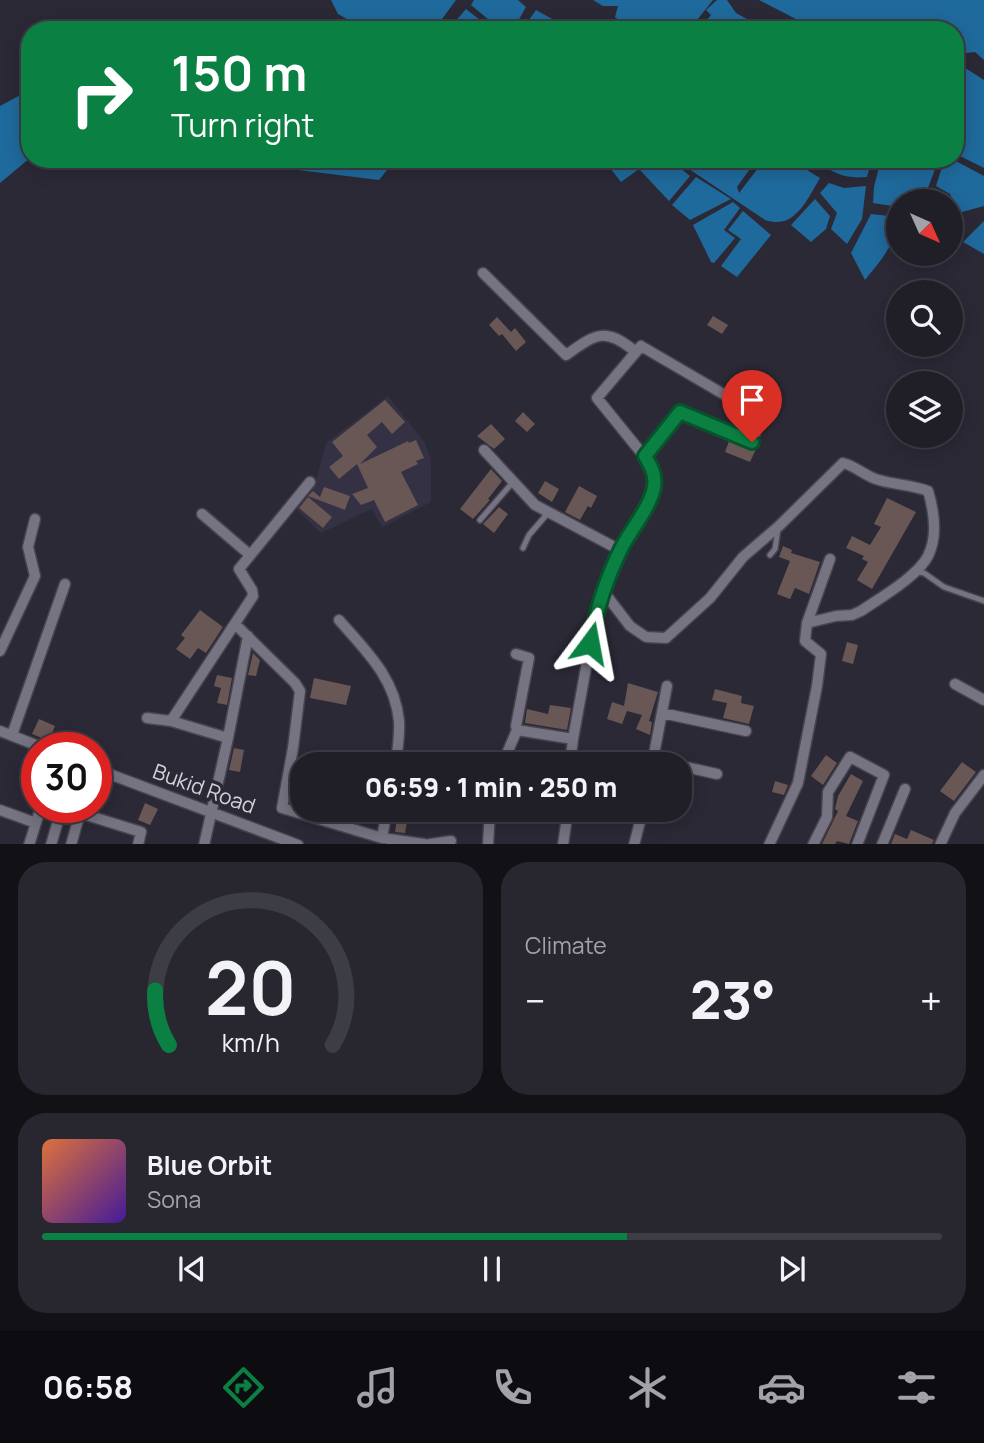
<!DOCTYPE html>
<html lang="en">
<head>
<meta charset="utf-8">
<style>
	:root { --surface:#201f28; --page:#282730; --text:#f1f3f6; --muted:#a2a2a8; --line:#3d3d45; --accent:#0b8043 }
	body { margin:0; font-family:Manrope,sans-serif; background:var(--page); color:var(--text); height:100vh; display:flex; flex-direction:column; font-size:26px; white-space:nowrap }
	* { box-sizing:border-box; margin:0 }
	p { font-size:23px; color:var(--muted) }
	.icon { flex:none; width:38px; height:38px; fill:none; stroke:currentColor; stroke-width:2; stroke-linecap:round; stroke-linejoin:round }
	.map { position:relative; height:844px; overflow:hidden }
	.panel { display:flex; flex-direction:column; gap:18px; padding:18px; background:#121116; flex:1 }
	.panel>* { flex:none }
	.top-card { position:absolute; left:21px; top:21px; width:943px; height:147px; border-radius:28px; box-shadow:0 4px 18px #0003,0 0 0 2px var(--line); background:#0b8043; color:#fff; overflow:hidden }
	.needle { width:46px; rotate:135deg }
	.tools { position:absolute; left:886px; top:189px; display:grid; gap:14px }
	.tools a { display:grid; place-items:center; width:77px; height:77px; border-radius:50%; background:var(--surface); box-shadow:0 4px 18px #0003,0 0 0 2px var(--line); font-size:35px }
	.speed { position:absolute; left:21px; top:732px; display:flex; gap:14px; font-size:35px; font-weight:700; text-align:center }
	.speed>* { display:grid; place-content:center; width:91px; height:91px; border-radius:50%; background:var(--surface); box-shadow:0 4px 18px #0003,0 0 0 2px var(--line); line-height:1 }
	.speed .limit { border:10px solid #d22; background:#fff; color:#111 }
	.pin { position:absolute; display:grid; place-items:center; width:60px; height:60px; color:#fff; margin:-72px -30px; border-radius:50% 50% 50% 0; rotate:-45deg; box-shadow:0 0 7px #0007 }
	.pin .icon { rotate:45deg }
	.me { position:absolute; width:77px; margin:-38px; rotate:13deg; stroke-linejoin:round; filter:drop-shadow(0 0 5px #0008) }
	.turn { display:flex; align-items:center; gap:24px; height:147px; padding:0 35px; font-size:32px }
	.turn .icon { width:91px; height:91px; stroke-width:2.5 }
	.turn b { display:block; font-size:49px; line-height:60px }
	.big { font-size:52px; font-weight:800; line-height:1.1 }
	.panel .card { flex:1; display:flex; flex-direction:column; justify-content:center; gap:10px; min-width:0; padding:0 24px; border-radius:28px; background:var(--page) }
	.panel .dial { align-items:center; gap:0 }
	.dial svg { height:182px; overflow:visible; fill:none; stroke:var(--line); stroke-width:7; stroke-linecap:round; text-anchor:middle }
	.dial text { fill:var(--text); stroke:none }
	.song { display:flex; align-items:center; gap:21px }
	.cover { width:84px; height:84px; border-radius:10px; background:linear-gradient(135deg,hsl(20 70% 55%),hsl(260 70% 35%)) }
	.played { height:7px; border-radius:4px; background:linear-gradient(90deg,var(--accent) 65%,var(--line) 65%) }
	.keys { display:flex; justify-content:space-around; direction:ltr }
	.heat { display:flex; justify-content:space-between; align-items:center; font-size:38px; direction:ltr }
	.panel .tiles { flex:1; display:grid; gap:18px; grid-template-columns:1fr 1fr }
	.card:last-child { grid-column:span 2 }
	.trip { position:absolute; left:290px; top:752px; width:402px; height:70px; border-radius:28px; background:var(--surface); box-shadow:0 4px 18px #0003,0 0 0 2px var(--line); font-weight:800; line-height:70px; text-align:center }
	.tab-bar { display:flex; height:112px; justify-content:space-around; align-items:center; background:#0d0c10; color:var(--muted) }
	.tab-bar .icon { width:49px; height:49px }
	.tab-bar .active { color:var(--accent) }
	.tab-bar b { font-size:32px; color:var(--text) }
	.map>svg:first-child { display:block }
	.built { fill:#343144 }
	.water { fill:#1f6a9c }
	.building { fill:#685754 }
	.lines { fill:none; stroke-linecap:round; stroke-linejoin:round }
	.lane-casing { stroke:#46444e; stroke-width:8 }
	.street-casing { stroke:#46444e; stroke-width:13 }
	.lane { stroke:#767382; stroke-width:5 }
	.street { stroke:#767382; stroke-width:10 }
	.route-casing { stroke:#07532c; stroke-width:18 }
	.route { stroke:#0b8043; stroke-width:12 }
	.labels { text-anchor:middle; stroke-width:7; stroke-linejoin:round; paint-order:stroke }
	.street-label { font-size:21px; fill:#d3d2da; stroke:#2b2936 }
</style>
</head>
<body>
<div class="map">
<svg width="984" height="845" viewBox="0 0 984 845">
	<rect width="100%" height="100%" fill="#2b2936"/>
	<path class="built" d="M388,396L425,443L431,459V502L382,527L372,509L321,533L293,506L317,478L326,443Z"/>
	<path class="water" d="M331,0H456L434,30H366L338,14Z
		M474,0H518L526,7L513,30H501L471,5Z
		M593,0H713L689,30H630L615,17L618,6H603Z
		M717,0H727L736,13L767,30H699L711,15L706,10Z
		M759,0H984V60L975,52L956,54V30H817Z
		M466,9L493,30H448Z
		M536,10L563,25L566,30H522Z
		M959,64L984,80V168L956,154V70Z
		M30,90V158L0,183V106Z
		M296,159H396L379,180L290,169Z
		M603,159H669L690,176L669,201L639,169L621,182Z
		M674,159H757L737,187L739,193L765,159H789L820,178C806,201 795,230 765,220Z
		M814,159H872L867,177C842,179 834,173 814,159Z
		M881,159H952L984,176V206L958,213L950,194L936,186L942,167L937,164L923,201H898V207L873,203L874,187Z
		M696,177L731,199L690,220L672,205Z
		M829,183L844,188L866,186L862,219L847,244L831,229L837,213L820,193Z
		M815,199L830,216L826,229L811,242L791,225Z
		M733,202L740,208L724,230L735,238L714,263L711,262L693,225Z
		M743,211L771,235L737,277L721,266L741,239L728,230Z
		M871,214L898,217C898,242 880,261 865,280L851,253Z
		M984,221V254L963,242Z"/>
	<path class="building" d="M713,316L728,325L722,334L707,325Z
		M497,317L511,332L515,328L526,342L516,351L502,334L499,336L489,325Z
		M385,400L405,422L392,434L382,422L367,435L377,447L360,464L408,441L409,443L416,440L424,458L416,461L418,464L401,472L418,505L385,522L374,500L361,505L352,494L368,488L357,464L339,479L329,467L343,456L332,442Z
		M523,412L535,424L527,432L515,421Z
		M491,424L505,439L494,449L477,436Z
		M729,441L749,449H756L750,462L725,452Z
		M491,469L502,481L488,499L490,500L473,519L460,509Z
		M545,481L559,489L552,502L538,493Z
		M579,486L597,496L591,508L588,506L580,520L565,512Z
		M324,487L350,496L345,510L308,496L313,491L320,497Z
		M308,497L332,517L323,528L299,508Z
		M887,498L916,512L872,589L857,580L868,562L862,559L864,556L846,548L852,536L870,545L881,527L874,524Z
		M499,507L508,514L494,533L483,524Z
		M783,546L792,550L791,553L820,562L809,594L795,588L790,599L777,594L790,561L779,557Z
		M200,610L223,627L206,653L198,648L190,659L176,649L185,638L181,635Z
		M847,642L858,645L853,664L842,661Z
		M253,653L260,660L256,676L248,675Z
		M217,675L232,678L227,705L217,703L221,688L214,686Z
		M314,678L351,686L346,705L310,698Z
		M628,683L658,692L649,721L652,722L650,735L636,729L642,715L627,711L622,724L607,719L612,702L624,706Z
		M715,689L742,696L741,703L754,706L749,724L723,718L727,703L712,700Z
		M550,705L571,708L567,730L525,723L527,709L548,714Z
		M39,719L55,726L49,741L32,734Z
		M234,748L244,750L240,772L229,770Z
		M826,755L837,763L823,785L811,776Z
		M962,762L976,772L954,801L940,791Z
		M851,774L863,781L846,816L858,821L849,844L837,841L835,844H822L838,811L835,809L838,796Z
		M775,781L788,785L784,795L772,792Z
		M145,803L158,809L150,825L138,820Z
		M398,810H409L405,833L395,832Z
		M911,830L934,840L932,844H891L895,834L907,839Z"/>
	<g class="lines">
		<g class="lane-casing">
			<path id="lane" d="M480,520L513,482
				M523,548L529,535L548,513
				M770,555L775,549L778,529
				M918,572L924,573L944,587L984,601
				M328,760L380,765"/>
		</g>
		<g class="street-casing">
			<path id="street" d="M483,273L566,355C597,333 605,327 636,352
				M484,450L535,505L620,550
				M202,514L250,555
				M603,591L630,626L646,637L666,638L710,598L743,557L779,526L843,463C856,466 866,477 879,480C896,485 912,485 928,491C934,511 938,536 928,556C918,576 880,598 861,611L852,615L836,616L807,623
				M339,620C366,651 395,678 399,721C400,735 397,751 396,765
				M235,624L295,683L300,691L293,748L282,808L382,838L424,844
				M0,651L35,576L28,547L35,519
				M516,654L529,658L516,726L517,730L573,739
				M955,684L984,700
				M662,713L746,731
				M147,718L171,721L228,738
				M171,721L253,596L252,590L239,569L310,482
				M0,731L41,747
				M12,735L65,584
				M653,760L675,765
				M502,765L517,730
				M570,765L573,739L593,629L603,591L620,550L652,496C655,483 654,473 648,461L597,398L641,346L761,416L752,442L680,412L645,456
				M652,765L667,686
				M681,766L717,774
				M96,769L298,845
				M0,810L36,823
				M382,838L387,810
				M29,845L41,807
				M51,845L62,807
				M71,845L80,813L141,832L138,845
				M204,845L228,738L248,636
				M424,845L451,841
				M488,845L490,810
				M563,845L568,810
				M634,845L643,810
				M769,845L798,783L817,686L821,654L805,641L807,623L830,559
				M813,845L827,817L828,792L850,757L884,775L857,845
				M882,845L905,789
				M940,845L955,813L984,775"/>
		</g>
		<use href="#lane" class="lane"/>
		<use href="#street" class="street"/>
	</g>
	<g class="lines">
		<g class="route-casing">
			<path id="route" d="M590,643C596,611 606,579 621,549C630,531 651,506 654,487C656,475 651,466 645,456L680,412L752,442"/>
		</g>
		<use href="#route" class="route"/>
	</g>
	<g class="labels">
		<g class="street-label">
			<text transform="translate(204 789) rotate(20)" y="7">Bukid Road</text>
		</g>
	</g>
</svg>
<div class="tools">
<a><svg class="needle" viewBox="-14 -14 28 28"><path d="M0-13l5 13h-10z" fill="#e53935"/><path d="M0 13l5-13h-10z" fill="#a2a2a8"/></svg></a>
<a><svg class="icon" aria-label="search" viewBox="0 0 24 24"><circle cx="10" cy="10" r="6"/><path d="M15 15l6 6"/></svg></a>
<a><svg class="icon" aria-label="layers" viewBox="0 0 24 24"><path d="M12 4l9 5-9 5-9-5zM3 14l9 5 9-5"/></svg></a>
</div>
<div class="speed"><div class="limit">30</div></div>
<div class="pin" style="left:752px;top:442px;background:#d93025"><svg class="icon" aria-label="arrive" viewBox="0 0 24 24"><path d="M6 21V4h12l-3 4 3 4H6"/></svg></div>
<svg class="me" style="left:590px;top:643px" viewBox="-20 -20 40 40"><path d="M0-17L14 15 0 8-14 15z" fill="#0b8043" stroke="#fff" stroke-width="4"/></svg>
<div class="trip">06:59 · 1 min · 250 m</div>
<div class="top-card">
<div class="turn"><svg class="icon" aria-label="right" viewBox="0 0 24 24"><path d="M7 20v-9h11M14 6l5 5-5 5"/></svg><div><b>150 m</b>Turn right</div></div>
</div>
</div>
<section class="panel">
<div class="tiles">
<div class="card dial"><svg viewBox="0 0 100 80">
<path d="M14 69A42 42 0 1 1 86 69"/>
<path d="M14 69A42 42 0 0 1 8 45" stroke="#0b8043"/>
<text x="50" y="56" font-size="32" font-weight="700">20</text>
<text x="50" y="72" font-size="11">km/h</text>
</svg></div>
<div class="card"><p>Climate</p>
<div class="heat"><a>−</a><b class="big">23°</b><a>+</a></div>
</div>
<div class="card">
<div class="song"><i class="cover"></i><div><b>Blue Orbit</b><p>Sona</p></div></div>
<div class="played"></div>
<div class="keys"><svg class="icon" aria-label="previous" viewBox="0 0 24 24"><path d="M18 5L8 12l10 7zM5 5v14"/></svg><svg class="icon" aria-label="pause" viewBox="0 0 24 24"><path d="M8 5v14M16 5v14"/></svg><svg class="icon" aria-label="next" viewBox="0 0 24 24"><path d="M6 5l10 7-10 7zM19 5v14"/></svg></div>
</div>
</div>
</section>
<nav class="tab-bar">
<b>06:58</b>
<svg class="icon active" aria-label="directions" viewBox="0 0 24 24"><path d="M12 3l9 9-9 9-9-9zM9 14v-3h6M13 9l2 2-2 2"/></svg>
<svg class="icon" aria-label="music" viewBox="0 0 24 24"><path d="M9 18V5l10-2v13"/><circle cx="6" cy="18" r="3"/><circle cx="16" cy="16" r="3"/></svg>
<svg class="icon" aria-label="phone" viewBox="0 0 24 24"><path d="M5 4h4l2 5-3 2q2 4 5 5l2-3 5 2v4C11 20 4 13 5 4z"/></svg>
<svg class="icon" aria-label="climate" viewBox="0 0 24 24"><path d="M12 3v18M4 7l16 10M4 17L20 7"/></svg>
<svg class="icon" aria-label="car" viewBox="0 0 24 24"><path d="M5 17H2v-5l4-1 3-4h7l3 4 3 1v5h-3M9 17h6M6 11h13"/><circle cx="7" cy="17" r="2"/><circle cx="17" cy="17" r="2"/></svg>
<svg class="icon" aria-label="filters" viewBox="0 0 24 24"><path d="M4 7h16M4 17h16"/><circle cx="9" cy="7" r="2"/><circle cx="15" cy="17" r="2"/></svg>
</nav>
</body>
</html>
